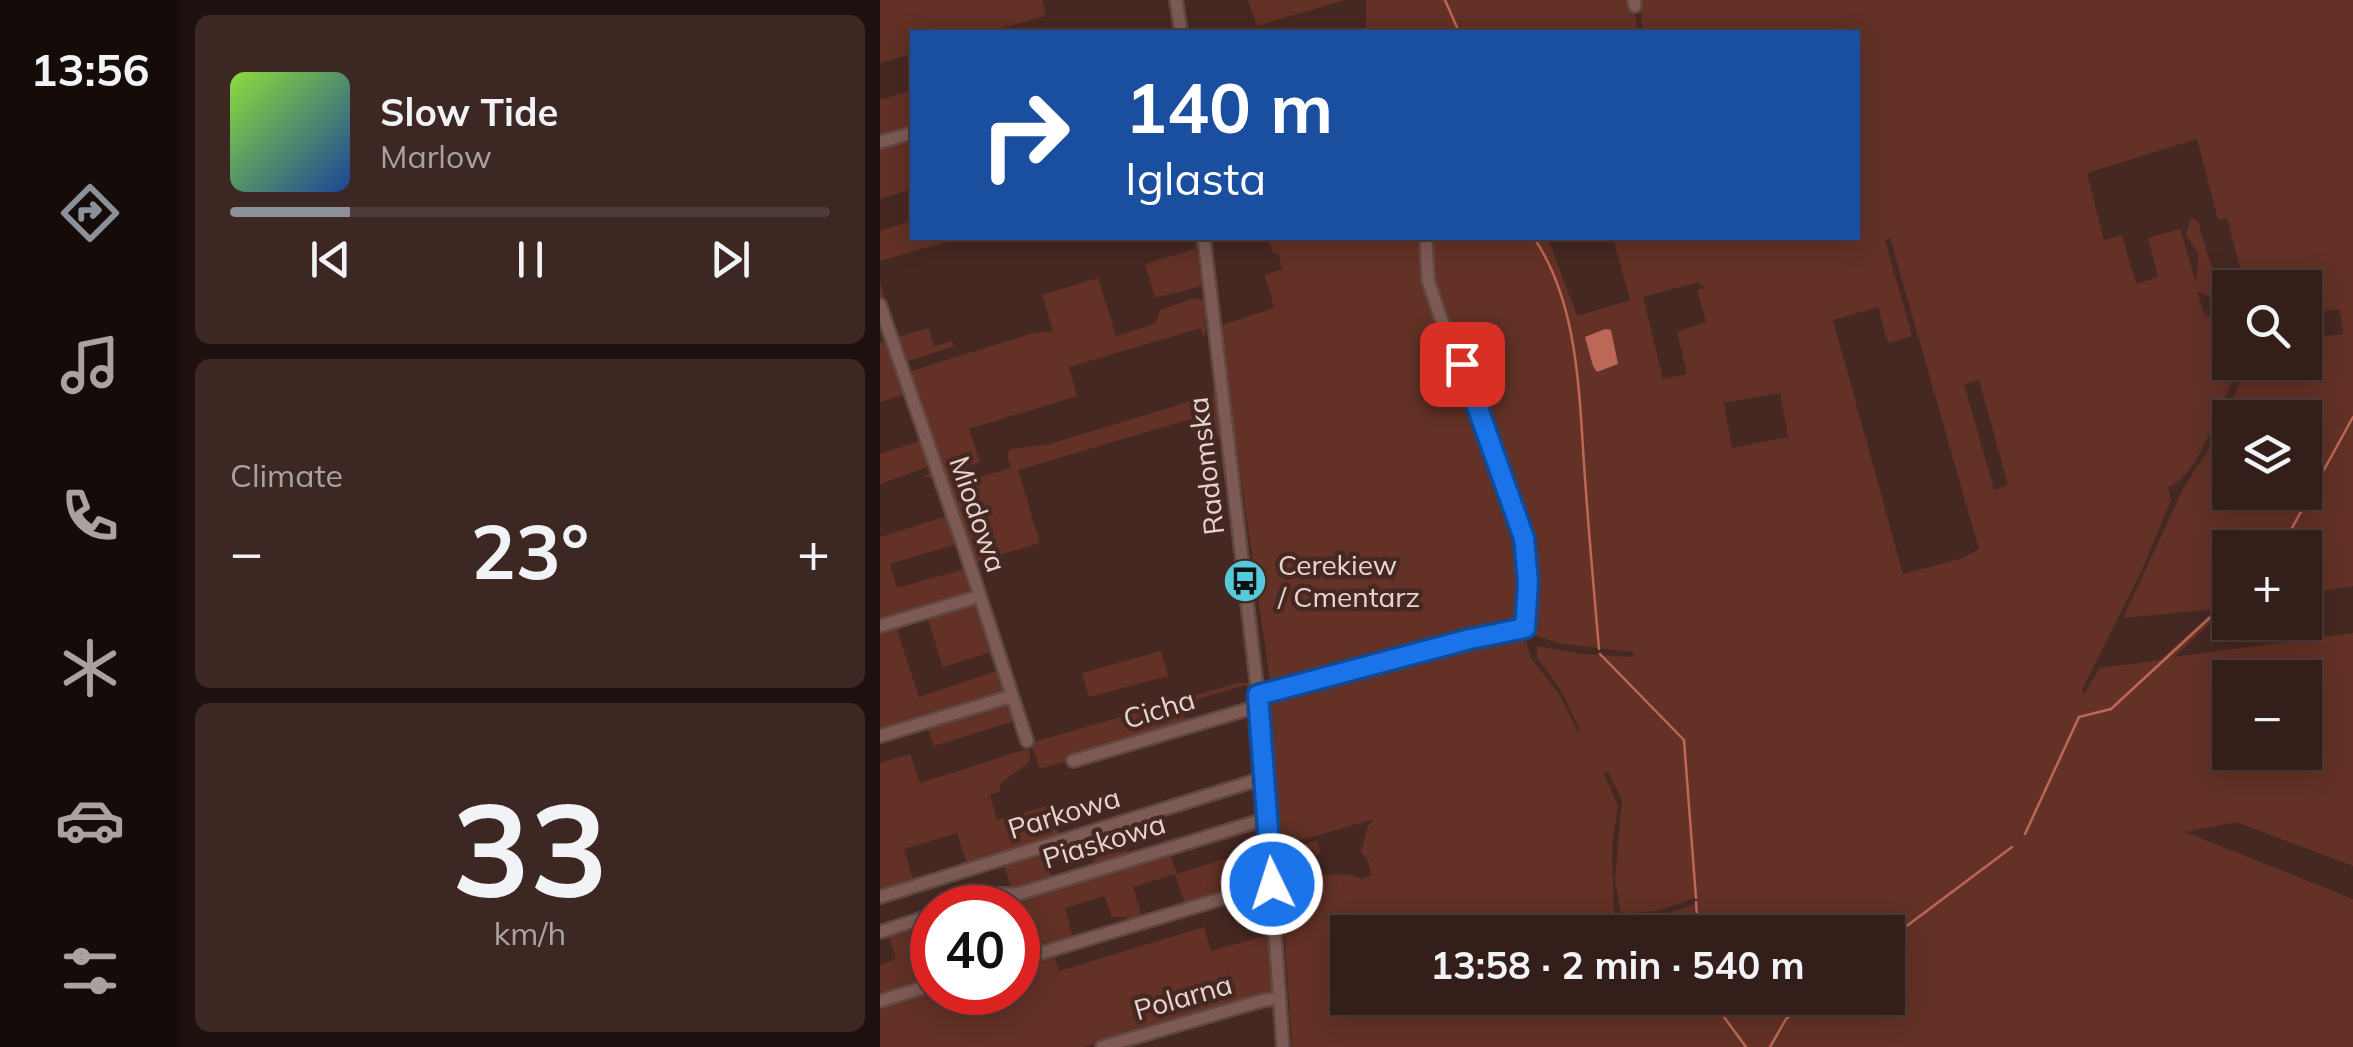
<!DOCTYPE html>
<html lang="en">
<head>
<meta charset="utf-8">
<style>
	:root { --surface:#341e1a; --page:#3c2723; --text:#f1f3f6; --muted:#a9a2a2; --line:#4e3c39; --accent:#8c9099 }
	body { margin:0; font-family:Mulish,sans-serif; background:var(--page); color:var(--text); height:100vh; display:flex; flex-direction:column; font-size:38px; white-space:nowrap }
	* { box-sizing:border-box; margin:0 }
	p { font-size:32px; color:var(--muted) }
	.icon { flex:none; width:55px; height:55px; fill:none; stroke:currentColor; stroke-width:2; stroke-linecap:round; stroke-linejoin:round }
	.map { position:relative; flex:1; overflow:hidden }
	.drawer { display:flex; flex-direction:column; gap:15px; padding:15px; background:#1d100e; width:700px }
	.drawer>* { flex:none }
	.banner { position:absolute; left:30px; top:30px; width:950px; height:210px; border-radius:0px; box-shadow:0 5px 25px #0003,0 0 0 2px var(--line); background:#1a4fa0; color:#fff; overflow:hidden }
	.fabs { position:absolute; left:1332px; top:270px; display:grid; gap:20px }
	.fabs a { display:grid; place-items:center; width:110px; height:110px; border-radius:0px; background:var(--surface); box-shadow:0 5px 25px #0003,0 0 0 2px var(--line); font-size:50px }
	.speed { position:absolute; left:30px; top:885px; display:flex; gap:20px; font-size:50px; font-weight:700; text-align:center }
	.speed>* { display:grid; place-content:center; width:130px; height:130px; border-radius:50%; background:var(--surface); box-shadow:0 5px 25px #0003,0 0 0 2px var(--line); line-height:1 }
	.speed .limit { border:15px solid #d22; background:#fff; color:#111 }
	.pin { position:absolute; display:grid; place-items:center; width:85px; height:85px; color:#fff; margin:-42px; border-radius:20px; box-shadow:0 5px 15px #0006 }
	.me { position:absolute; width:110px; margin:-55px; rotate:356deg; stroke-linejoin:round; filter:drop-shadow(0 0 8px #0008) }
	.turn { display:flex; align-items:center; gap:35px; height:210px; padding:0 50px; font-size:45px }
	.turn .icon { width:130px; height:130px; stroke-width:2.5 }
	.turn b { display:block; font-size:70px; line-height:85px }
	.big { font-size:75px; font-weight:700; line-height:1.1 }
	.drawer .tile { flex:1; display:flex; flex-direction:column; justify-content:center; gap:15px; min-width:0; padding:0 35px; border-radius:15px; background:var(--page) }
	.drawer .dial { align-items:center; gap:0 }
	.dial b { font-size:130px; line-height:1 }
	.song { display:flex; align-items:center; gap:30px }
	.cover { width:120px; height:120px; border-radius:15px; background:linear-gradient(135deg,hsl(90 70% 55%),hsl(220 70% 35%)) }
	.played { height:10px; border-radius:5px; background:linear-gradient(90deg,var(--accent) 20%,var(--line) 20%) }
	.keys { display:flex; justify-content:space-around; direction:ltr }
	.heat { display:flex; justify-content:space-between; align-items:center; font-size:55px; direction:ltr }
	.trip { position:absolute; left:450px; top:915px; width:575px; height:100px; border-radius:0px; background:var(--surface); box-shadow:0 5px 25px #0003,0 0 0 2px var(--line); font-weight:700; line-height:100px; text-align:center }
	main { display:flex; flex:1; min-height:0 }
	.dock { display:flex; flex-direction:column; width:180px; justify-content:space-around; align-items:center; background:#150c0a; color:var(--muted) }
	.dock .icon { width:70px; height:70px }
	.dock .current { color:var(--accent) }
	.dock b { font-size:45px; color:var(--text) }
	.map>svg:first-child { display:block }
	.green { fill:#633126; fill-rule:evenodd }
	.water { fill:#bd6856 }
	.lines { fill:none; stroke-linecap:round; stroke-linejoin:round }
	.stream { stroke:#bd6856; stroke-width:2.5 }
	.minor-casing { stroke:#604742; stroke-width:16 }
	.minor { stroke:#7d5b54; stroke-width:11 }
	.route-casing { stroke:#114b97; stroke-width:25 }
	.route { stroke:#1a73e8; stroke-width:18 }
	.labels { text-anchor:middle; stroke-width:9; stroke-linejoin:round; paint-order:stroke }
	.street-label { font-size:28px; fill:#e8d4d0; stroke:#462822 }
	.poi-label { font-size:28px; fill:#e8d4d0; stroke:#462822; text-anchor:start }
</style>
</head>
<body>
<main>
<nav class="dock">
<b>13:56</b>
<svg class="icon current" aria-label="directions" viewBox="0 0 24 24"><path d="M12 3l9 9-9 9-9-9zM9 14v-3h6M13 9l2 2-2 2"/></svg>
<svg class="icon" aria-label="music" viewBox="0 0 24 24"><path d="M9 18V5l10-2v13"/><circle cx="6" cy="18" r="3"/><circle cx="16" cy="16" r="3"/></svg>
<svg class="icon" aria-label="phone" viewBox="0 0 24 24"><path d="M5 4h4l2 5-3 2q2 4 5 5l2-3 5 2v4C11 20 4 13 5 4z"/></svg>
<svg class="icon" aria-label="climate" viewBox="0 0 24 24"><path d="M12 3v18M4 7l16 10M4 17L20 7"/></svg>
<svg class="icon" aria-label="car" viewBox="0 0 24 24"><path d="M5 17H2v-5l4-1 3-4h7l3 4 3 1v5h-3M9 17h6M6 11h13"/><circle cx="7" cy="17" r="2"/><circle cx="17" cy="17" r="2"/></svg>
<svg class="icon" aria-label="filters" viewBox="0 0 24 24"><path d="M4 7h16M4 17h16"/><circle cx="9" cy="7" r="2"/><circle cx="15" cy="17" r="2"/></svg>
</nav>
<section class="drawer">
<div class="tile">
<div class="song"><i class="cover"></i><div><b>Slow Tide</b><p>Marlow</p></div></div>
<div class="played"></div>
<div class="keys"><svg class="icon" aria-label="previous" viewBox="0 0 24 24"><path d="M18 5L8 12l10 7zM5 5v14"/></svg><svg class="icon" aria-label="pause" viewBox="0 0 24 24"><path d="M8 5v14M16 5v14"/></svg><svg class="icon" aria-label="next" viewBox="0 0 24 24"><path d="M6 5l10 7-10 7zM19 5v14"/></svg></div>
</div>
<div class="tile"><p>Climate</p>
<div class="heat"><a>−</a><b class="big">23°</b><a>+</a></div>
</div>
<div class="tile dial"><b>33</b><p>km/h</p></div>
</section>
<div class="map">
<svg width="1473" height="1047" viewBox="0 0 1473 1047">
	<rect width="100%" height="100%" fill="#462822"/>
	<path class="green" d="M0,0H162L166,16L106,32H32V54L0,63Z
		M368,0H465L377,26Z
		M486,0H752L758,32H486Z
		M759,0H1473V586L1425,594V548H1350V605L1294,657L1473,633V866L1356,822L1305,832L1473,899V1047H412L402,893C419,878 462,868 481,879L491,875L489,863L481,851L488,826L494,819L398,847L390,733L393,731L390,729L388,709L393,694L408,691L410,697L564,657L563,650L635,632L646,641L651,658L679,694L698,732L700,730L679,687L657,658V646L702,654L755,657L752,652L678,643L648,633L650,546L616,441L583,363L579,366L642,535L645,560L643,617L640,623L561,644L559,639L523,649L522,646L390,680L339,326L394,308L385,275L402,269L398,253H393L388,238H544V253L549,255L551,238H668L697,316L750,300L733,238H978V32H763ZM1317,139L1338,220L1347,218L1365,287L1425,288V314L1460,309L1463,334L1425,339V362L1369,363L1332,444L1304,487L1243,618L1336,609L1280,660L1220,668L1204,694L1202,690L1261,572L1291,500L1288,487C1321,476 1345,393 1360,363L1350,362V322H1347L1343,311L1327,316L1324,313L1317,291L1328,296L1339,294L1318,221L1311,218L1306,235L1319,255L1316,283L1300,229L1268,238L1278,277L1256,284L1242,235L1224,240L1207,173ZM1010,238L1099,549L1083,558L1023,574L953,320L998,307L1008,343L1032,336L1005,240ZM818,282L825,288L817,290L826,322L797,332L807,374L783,379L763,297ZM1099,380L1128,485L1114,490L1084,384ZM900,393L908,437L852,448L844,403ZM1350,418H1425V492H1350ZM1350,678H1425V752H1350ZM728,772L742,799L735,881L741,914L776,911L816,898L818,903L775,917L745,922L740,932H1008V998H468V932H734L732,844L738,806L724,774Z
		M32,90V129L0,138V100Z
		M32,136V189L0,199V145Z
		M31,221L32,238H80L0,261V231Z
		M315,238L322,286L275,298L265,264L315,249Z
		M218,278L236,336L275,324L280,310L315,298L324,300L326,333L323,336L321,328L189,367L197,396L89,429L100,462L88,466L92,479L131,468L127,454L131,449L170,444L331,395H335L340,436L334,439L331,413L138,470L160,543L96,562L93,566L28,372L153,333L173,331L162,295Z
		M0,283L17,337L49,328L54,346L72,341L74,346L23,363L0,296Z
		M9,340L25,394L0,402V343Z
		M41,441L50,466L0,484V454Z
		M52,472L80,543L10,564L17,588L88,568L94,593L0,624V537L67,516L53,478L43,476Z
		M98,602L117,658L112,660L109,653L63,667L47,616Z
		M16,627L39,697L120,670L128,693L0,731V632Z
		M281,651L288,676L209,697L202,673Z
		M357,683H370L372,697L366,700L369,697L366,685L301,704L306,724L160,769L151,743Z
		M130,701L135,721L54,746L47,726Z
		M147,749L150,753L149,762L119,785L121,791L110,795L117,820L171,805L180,837L88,866L77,833L24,849L34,883L6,892L0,890V763L30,754L40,783Z
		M239,826L248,855L216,866L206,836Z
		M382,838L385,883L306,907L295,874L253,887L262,918L253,921L246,917H232L224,896L185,908L193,939L171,946L179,971L324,927L331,951L388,935L392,991L204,1047H0V965L16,959L8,933L52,920V992H138V923L140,921L134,899L289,850L297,874L377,849V839Z
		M437,840L441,853L422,862L408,881H399L397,854Z
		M164,849L172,879L132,891L123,862Z"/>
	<path class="water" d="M725,329L731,330L738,364L717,372L713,366L705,337Z"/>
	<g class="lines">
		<path class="stream" d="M565,0L579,32
			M654,238C700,306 699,399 705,478C709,535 714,592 719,649
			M1401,548L1473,417
			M720,654L804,740L816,898
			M1145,834L1199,717L1231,709L1350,599
			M816,902L818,932
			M1008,940L1132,847
			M830,998L866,1047
			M890,1047L906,1019L933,998"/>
		<g class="minor-casing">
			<path id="minor" d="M296,0L301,32
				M754,0L755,6
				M0,142L32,133
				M324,238L378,695L403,1047
				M0,305L87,556L147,741
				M0,626L100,596
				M378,695L590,639L645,628L648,582L645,538L606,425L560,316L548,280L546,238
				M0,736L132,696
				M193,761L379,706
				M0,897L384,778
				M76,908L119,894H138L386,819
				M0,932L52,915
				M138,960L391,884
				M0,1001L52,985
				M222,1047L381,1001L399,998"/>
		</g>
		<use href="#minor" class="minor"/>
	</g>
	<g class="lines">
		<g class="route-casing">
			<path id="route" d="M392,884L378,695L590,639L645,628L648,582L644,538L582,364"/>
		</g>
		<use href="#route" class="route"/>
	</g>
	<defs>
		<g id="bus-disc" transform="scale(2.25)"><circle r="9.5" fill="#53cbdb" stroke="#462822"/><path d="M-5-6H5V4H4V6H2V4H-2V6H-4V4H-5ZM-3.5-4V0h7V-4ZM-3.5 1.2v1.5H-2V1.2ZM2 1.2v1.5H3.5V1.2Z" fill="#111"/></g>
	</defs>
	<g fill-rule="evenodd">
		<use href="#bus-disc" x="365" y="581"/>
	</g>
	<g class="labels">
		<g class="street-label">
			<text transform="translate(326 466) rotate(-97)" y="10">Radomska</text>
			<text transform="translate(98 514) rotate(71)" y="10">Miodowa</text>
			<text transform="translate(279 709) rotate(-17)" y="10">Cicha</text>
			<text transform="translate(184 813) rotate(-17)" y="10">Parkowa</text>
			<text transform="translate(224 841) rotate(-17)" y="10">Piaskowa</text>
			<text transform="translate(303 997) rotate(-16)" y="10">Polarna</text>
		</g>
		<g class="poi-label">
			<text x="398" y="575">Cerekiew<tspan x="398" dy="32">/ Cmentarz</tspan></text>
		</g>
	</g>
</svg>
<div class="fabs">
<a><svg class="icon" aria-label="search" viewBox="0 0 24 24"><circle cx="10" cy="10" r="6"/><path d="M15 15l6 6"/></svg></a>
<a><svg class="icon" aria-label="layers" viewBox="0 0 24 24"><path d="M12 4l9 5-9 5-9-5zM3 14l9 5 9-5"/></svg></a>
<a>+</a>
<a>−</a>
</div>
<div class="speed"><div class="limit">40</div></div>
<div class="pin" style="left:582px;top:364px;background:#d93025"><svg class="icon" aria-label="arrive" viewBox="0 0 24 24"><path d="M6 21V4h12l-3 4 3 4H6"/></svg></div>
<svg class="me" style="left:392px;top:884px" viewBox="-20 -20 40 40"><circle r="17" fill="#1a73e8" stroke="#fff" stroke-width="3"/><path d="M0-11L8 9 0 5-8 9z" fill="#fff"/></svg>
<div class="trip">13:58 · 2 min · 540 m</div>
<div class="banner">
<div class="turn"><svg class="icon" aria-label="right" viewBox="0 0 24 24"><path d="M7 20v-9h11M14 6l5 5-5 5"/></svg><div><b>140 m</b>Iglasta</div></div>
</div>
</div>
</main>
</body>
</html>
